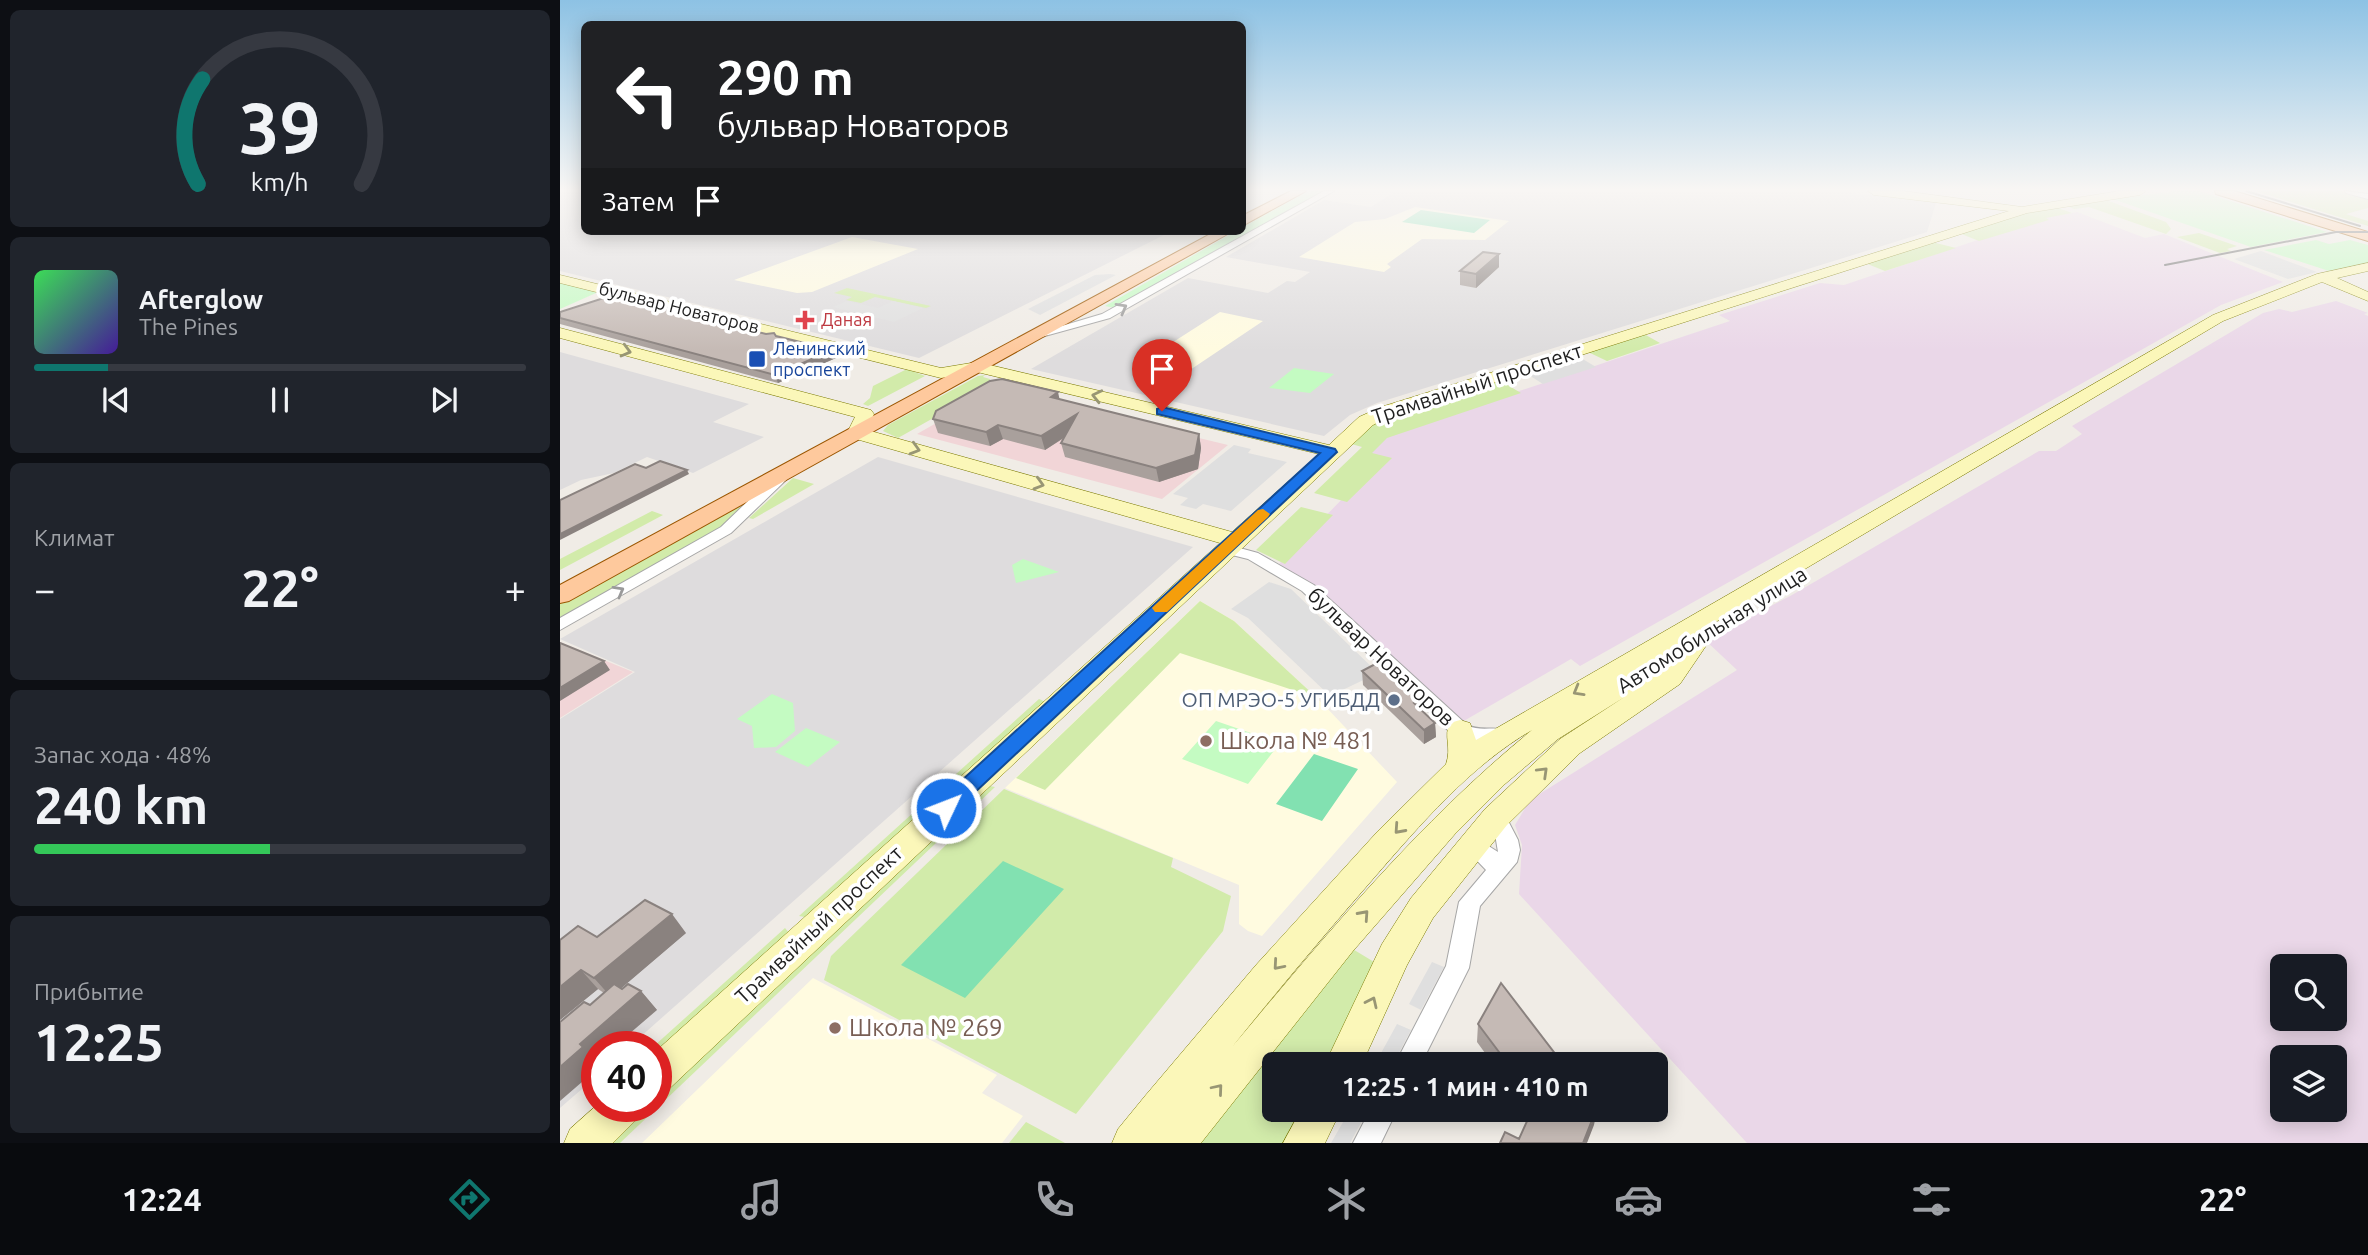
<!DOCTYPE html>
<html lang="ru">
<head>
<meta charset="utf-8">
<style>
	:root { --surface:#171b24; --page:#20242c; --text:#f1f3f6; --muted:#9ea1a6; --line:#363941; --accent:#0f766e }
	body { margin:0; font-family:Ubuntu,sans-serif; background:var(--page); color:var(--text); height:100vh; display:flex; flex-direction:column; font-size:26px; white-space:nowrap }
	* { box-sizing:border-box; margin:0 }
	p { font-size:23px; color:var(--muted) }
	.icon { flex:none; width:38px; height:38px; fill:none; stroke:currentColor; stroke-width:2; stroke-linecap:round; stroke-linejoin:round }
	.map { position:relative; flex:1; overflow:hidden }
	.details { display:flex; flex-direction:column; gap:10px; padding:10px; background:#0d0f14; width:560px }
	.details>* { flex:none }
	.guide { position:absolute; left:21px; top:21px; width:665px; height:214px; border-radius:10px; box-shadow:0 4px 18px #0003; background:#202124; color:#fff; overflow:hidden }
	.buttons { position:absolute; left:1710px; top:954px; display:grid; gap:14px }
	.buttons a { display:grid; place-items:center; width:77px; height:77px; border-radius:10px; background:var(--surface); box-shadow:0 4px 18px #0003; font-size:35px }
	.speed { position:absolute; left:21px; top:1031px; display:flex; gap:14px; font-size:35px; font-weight:700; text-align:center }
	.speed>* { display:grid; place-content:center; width:91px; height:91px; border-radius:50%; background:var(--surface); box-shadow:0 4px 18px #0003; line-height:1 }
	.speed .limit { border:10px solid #d22; background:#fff; color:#111 }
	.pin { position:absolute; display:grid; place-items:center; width:60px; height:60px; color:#fff; margin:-72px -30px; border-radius:50% 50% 50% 0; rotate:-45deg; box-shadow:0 0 7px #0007 }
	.pin .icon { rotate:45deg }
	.me { position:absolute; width:77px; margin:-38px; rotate:47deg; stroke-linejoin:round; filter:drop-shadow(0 0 5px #0008) }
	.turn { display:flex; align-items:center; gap:24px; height:147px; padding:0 21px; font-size:32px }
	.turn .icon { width:91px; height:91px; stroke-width:2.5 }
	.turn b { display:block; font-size:49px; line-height:60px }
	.then { display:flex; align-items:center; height:66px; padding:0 21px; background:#0003; gap:14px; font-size:26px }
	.big { font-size:52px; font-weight:600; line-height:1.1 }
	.details .card { flex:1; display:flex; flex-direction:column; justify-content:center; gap:10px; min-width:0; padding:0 24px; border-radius:10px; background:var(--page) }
	.details .dial { align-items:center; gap:0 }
	.dial svg { height:182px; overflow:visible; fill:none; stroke:var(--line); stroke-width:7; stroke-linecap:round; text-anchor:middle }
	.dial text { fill:var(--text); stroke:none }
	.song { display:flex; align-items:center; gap:21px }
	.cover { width:84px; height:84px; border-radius:10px; background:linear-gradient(135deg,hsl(130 70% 55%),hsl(260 70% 35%)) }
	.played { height:7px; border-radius:4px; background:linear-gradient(90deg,var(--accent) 15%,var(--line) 15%) }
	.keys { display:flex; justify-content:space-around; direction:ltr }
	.heat { display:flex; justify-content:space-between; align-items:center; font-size:38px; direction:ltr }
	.charge { height:10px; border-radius:5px; background:linear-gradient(90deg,#34c759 48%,var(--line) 0) }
	.trip { position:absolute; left:702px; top:1052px; width:406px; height:70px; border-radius:10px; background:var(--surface); box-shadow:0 4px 18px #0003; font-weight:600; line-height:70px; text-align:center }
	.dock { display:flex; height:112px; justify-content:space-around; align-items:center; background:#090b0e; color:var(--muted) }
	.dock .icon { width:49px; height:49px }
	.dock .on { color:var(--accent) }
	.dock b { font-size:32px; color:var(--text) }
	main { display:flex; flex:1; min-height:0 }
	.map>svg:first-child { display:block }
	.residential { fill:#dedcdd }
	.commercial { fill:#f1d5d7 }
	.industrial { fill:#ead7e8; fill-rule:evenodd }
	.education { fill:#fffbe0 }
	.grass { fill:#d2ebaa }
	.park { fill:#c4fbc2 }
	.pitch { fill:#82e1b1 }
	.parking { fill:#dfdfdf }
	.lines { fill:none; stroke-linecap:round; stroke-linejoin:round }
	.street-casing { stroke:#a6a6a6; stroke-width:2 }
	.secondary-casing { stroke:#7b7a02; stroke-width:1 }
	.primary-casing { stroke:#9b5600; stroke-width:2 }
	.street { fill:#fff; fill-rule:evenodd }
	.secondary { fill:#fbf7b9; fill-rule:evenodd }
	.primary { fill:#fec99d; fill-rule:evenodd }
	.tram { stroke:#6d6d6d; stroke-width:2 }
	.wall { fill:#a9a09c }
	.shaded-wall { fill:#8a827f }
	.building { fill:#c5bab5; stroke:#8a827f; stroke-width:2 }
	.oneway { stroke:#9a9a9a }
	.oneway2 { stroke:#989674 }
	.route { fill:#1a73e8; stroke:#114b97; stroke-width:2 }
	.slow { fill:#f59e0b }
	.health-dot { fill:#e0444e; stroke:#fff; stroke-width:2.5 }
	.transit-dot { fill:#1a4fb4; stroke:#fff; stroke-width:2.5 }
	.service-dot { fill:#5c6f8a; stroke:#fff; stroke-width:2.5 }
	.education-dot { fill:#8d6e63; stroke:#fff; stroke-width:2.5 }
	.labels { text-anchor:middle; stroke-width:7; stroke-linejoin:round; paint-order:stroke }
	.far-street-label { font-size:18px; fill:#1f1f1f; stroke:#fff }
	.far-health-label { font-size:18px; fill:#be3a42; stroke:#fff; text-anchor:start }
	.far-transit-label { font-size:18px; fill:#164399; stroke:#fff; text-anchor:start }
	.street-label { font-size:21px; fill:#1f1f1f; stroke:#fff }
	.service-label { font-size:21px; fill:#4e5e75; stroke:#fff; text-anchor:end }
	.near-education-label { font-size:24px; fill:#785e54; stroke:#fff; text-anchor:start }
</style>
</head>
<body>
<main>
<section class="details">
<div class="card dial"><svg viewBox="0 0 100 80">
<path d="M14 69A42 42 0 1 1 86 69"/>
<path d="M14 69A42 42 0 0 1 16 23" stroke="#0f766e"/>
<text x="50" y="56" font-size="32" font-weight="700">39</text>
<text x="50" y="72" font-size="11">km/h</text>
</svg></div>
<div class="card">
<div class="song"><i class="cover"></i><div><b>Afterglow</b><p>The Pines</p></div></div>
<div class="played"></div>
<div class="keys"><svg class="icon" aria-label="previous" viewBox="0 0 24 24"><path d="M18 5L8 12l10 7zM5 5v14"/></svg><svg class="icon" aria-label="pause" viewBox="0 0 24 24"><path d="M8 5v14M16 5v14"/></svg><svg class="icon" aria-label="next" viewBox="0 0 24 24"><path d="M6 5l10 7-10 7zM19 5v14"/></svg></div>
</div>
<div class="card"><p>Климат</p>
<div class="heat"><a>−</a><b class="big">22°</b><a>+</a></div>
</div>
<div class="card"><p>Запас хода · 48%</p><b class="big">240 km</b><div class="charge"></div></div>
<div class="card"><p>Прибытие</p><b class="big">12:25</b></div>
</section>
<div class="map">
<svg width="1808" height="1143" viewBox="0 0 1808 1143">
	<rect width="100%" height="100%" fill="#f0ece6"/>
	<path class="residential" d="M0,191H24V231H612L359,358L0,271Z
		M822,191H1276L1376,203L1367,232L817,403L790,415L764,436L471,369L628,278L708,293L727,281L735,282L750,272L666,257L764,200L811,207L833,193Z
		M0,352L189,404L153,422L204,437L133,473L87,457L54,473L21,480L0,490Z
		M318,457L633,547L70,1046H37V1076L0,1108V719L75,672L0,639Z"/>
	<path class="commercial" d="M436,389L668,445L602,499L357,434Z
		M0,642L73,672L0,718Z"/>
	<path class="industrial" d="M1517,212L1585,238L1604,234L1723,282L1661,305L1020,666L1011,659L902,722L754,587L719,564L821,459L804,455L824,436L1170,321L1159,315L1260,283L1284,285L1483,218Z
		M1776,301L1808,313L1804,314L1808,316V1143H1187L959,894L962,845L955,825L970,800L1177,670L1145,640L1232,595L1479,451H1496L1522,434L1512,426L1703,313L1719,309L1732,312ZM1722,966H1774V1018H1722ZM1722,1057H1774V1110H1722Z"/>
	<path class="education" d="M855,207L949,221L925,240L862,239L827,264L831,267L824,272L739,257L795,222L825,219Z
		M292,237L358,249L252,292L237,293L174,280Z
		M660,312L703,321L627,372L582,362Z
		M640,601L674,621L764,705L837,782L702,936L688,931L679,924V885L445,788Z
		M253,978L437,1075L422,1093L463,1116L442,1143H82Z"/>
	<path class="grass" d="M1695,191H1783L1808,199V208L1786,214L1808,221V226Z
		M1546,200L1606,222L1611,229L1606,234L1529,207L1514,209L1508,206Z
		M1498,208L1512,213L1486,218L1489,220L1419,241L1399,233L1477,210Z
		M1639,233L1677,246L1667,249L1671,251L1660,253L1617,237Z
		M1372,242L1396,248L1325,271L1305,263Z
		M287,288L371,306L366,308L315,297L301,303L286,300L292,297L274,293Z
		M1084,334L1100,343L1047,361L1028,352Z
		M347,369L365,376L308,406L303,404L310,398L313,386Z
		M425,375L423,377L430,379V386L338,438L323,431L328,425L418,376Z
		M939,380L961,393L827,438L812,453L832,458L787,502L754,493L802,447L788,443L822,418Z
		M233,478L254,484L193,519L189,518Z
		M195,498L171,522L0,620V603L189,499Z
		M741,507L773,515L725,564L696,550Z
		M92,511L103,515L0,570V559Z
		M640,601L674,621L757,698L620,653L485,790L456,778Z
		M479,699L486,702L250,918L239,916Z
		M425,785L435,787L60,1143H43L82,1106H96V1093Z
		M444,789L613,858L611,867L671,896L663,931L516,1114L264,980L271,956Z
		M225,928L231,935L96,1059L94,1046Z
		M791,948L819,965L778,1064H714V1110H757L749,1126L734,1143H634Z
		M466,1122L505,1143H449Z"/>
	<path class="park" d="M749,191H765L555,308L545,306L676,231H682L683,227Z
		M1615,191H1639L1767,232L1691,247L1553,199Z
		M1756,240L1769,244L1790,240L1808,245V263L1769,271L1704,250Z
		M0,283L35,292L36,293L0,309Z
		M734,368L774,374L750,393L709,388Z
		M463,559L499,572L456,583L452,565Z
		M212,694L233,703L235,731L216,747L194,748L192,726L177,719Z
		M656,721L720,743L688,784L622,759Z
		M246,728L280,742L248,767L215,752Z"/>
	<path class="pitch" d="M861,210L930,220L914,233L842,222Z
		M754,754L798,769L762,821L716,804Z
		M443,861L504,889L405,998L341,965Z"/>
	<path class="parking" d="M1701,251L1757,272L1728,279L1674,259Z
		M550,274L556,275L480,315L468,309L535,275Z
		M287,301L318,308L333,301L363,308L334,322L273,307Z
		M1016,355L1036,367L983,384L964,372Z
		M674,445L691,449L688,453L727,462L671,511L643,504L636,509L620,505L628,498L613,494Z
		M709,582L731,589L818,673L770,696L688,618L671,609Z
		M872,962L884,967L861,1010L849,1004Z
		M837,1024L851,1030L833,1064H815Z
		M790,1110H808L790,1143H771Z"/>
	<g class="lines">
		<g class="street-casing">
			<path id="street" d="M764,191H774L550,318L474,339L468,336L542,314Z
				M1785,191L1808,194V199L1786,193Z
				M221,473L226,474L228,477L226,480L171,533L0,630V618L161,527L216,474Z
				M665,544L698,553L754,585L907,725C920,732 933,726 947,730L950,735L947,740L915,744L893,735L742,591L688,559L660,552L657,549Z
				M936,809L943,811L958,840L960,850L957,862L920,906L909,968L861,1064H835L886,966L899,902L926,870L902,845L906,839L913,836L938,852L936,840L926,817L929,811Z
				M810,1110H837L821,1143H793Z"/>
		</g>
		<g class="secondary-casing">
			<path id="secondary" d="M1308,191H1343L1462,207L1559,191H1586L1580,195L1467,213L833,415L813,425L109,1089L96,1094V1051L660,543L289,437L287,433L295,417L0,338V328L311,410L314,414L307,430L672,532L759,454L417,372L381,378L0,283V275L381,368L417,362L769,445L799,417L821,407L1449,211L1314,195Z
				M1808,263V271L1777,278L1808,292V301L1762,282L1663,321L1142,630L1149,631L1152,637L1120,684L1020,753L947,825L873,918L847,965L802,1064H765L822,944L851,898L925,809L1000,739L1066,696L998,739L945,784L895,834L793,951L641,1143H552L558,1129L585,1096L696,965L818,831L886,764C892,747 883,736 890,723L900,720L910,723L916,740L1653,315L1757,274ZM972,730C859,822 766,935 672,1047C718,990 765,934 813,879C861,824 909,767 972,730Z
				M37,1105L83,1106L77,1119L53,1143H4L10,1129Z
				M741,1110H781L765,1143H723Z"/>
		</g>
		<g class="primary-casing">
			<path id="primary" d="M731,191H746L682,226V216Z
				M1655,191H1674L1808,232V241L1656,194Z
				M656,231H673L9,601L0,603V585Z"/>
		</g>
		<use href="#street" class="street"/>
		<use href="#secondary" class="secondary"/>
		<use href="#primary" class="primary"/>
		<path class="tram" d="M1686,191L1800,226
			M1605,265L1776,232H1808"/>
	</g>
	<path class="wall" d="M939,254V267L916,288L900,285V271Z
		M64,296L66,300L216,336L276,358L218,383L0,324V312Z
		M500,399L639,434L641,448L638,469L599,482L505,457L501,443L504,438L485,450L443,439L430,446L378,433L373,419Z
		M802,671L862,699V711L875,723L876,737L864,744L803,685Z
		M126,933L61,988L81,991L97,1010L30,1005L44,993L38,989L0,1020V940Z
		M918,1024L1003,1064H933L917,1042Z"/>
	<path class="shaded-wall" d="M939,254V267L916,288V274Z
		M273,350L276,358L218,383L215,375Z
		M498,392L501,406L491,397Z
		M517,414L520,427L485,450L481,436Z
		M438,425L443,439L430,446L426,432Z
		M639,434L641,448L638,469L599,482L596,468Z
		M127,470L129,474L0,540V534Z
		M44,661L50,670L0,701V688Z
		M862,699V712L854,703Z
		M875,723L876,737L864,744V730Z
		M112,914L126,933L51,997L34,978Z
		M21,970L38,989L0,1020V987Z
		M81,991L97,1010L55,1046H37V1069L0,1101V1067L20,1044Z
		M1037,1110L1034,1125L1027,1143H1023Z"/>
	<path class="building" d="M923,252L939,254L916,274L900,271Z
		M50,296H64L65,299L109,308V310L152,321L160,320L161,323L206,334L214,333L216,336L273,350L215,375L0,318V312Z
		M442,379L498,392L491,397L639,434L635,455L596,468L501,443L517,414L481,436L438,425L426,432L373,419L376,411L430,381Z
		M100,461L127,470L0,534V500L75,464L86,468Z
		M0,643L44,661L0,688Z
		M821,661L862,699L854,703L875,723L864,730L802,671Z
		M85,900L112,914L34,978L21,970L0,987V940L18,926L37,937Z
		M941,983L1003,1064H948L918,1024Z
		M54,984L62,989L68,984L81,991L20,1044L23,1047L0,1067V1022L24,1002L30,1005Z
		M972,1110H1036L1023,1143H940L945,1132L959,1139Z"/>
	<defs><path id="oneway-chevron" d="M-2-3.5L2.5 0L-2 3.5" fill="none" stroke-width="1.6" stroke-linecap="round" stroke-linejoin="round" transform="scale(1.75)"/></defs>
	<g class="oneway">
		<use href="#oneway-chevron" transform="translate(562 308) rotate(-29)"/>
		<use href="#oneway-chevron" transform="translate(59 591) rotate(-29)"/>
	</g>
	<g class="oneway2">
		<use href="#oneway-chevron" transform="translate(66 351) rotate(15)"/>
		<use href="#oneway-chevron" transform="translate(537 396) rotate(-167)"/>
		<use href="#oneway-chevron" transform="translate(355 449) rotate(16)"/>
		<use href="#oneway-chevron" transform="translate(479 484) rotate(16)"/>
		<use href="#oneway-chevron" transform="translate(1018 691) rotate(150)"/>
		<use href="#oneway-chevron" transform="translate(983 772) rotate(-44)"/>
		<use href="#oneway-chevron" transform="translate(839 829) rotate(132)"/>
		<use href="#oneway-chevron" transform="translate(804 915) rotate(-48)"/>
		<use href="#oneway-chevron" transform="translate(718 965) rotate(131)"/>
		<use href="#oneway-chevron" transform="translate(812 1002) rotate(-65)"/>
		<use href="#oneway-chevron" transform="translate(658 1089) rotate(-50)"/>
	</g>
	<linearGradient id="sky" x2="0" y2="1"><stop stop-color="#8dc2e4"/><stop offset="0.54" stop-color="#f8f6f4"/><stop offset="1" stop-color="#f8f6f4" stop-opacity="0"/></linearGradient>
	<rect width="1808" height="351" fill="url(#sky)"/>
	<path class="route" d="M602,407L775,449L777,452L393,813L386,816L378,813L375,808L378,802L760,453L597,414V409Z"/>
	<path class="slow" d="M703,509L710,514L708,517L607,612H595L592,608L595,605L698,510Z"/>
	<path class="health-dot" d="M241.5 309.5h7v7h7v7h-7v7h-7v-7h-7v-7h7z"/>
	<rect class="transit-dot" x="188" y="350" width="18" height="18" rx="3.5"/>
	<circle class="service-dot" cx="834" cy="700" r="7"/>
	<g class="education-dot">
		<circle cx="646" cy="741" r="7"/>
		<circle cx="275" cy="1028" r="7"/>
	</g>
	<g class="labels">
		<g class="far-street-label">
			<text transform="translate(119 308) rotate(14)" y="6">бульвар Новаторов</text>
		</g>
		<g class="far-health-label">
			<text x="261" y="326">Даная</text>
		</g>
		<g class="far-transit-label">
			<text x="213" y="355">Ленинский<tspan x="213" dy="21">проспект</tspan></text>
		</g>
		<g class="street-label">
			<text transform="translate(917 384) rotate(-18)" y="7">Трамвайный проспект</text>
			<text transform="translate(1152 630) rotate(-32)" y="7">Автомобильная улица</text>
			<text transform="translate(821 657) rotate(43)" y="7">бульвар Новаторов</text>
			<text transform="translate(259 925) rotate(-43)" y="7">Трамвайный проспект</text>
		</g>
		<g class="service-label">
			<text x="820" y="707">ОП МРЭО-5 УГИБДД</text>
		</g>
		<g class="near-education-label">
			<text x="660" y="749">Школа № 481</text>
			<text x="289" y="1036">Школа № 269</text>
		</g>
	</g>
</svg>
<div class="buttons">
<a><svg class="icon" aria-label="search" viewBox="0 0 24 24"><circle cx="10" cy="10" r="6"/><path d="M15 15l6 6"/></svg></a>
<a><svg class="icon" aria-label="layers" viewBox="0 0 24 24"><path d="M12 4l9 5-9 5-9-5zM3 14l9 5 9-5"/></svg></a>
</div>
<div class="speed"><div class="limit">40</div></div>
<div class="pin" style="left:602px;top:411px;background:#d93025"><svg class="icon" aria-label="arrive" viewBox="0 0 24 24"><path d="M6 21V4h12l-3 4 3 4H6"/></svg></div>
<svg class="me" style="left:386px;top:808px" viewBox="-20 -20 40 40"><circle r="17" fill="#1a73e8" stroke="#fff" stroke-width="3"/><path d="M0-11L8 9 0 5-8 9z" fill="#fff"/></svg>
<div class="trip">12:25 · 1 мин · 410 m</div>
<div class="guide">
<div class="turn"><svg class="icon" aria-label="left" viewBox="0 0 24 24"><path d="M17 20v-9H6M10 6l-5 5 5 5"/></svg><div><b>290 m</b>бульвар Новаторов</div></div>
<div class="then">Затем<svg class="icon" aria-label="arrive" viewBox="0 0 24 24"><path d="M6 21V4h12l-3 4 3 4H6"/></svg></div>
</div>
</div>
</main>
<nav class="dock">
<b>12:24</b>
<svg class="icon on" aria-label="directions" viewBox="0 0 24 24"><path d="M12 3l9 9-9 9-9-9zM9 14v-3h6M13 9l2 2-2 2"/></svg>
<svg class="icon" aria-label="music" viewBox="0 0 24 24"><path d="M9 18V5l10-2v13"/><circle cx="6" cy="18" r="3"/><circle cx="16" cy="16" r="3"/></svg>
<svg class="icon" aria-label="phone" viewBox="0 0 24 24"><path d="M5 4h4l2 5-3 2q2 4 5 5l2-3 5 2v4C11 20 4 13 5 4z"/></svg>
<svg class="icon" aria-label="climate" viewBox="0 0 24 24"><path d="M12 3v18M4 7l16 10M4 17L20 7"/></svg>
<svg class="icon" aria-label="car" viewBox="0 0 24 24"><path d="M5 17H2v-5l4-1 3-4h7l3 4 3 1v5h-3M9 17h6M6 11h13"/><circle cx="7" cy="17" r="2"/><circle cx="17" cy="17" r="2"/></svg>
<svg class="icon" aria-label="filters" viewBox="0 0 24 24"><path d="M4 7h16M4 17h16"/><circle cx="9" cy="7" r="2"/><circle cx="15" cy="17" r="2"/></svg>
<b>22°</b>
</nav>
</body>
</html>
